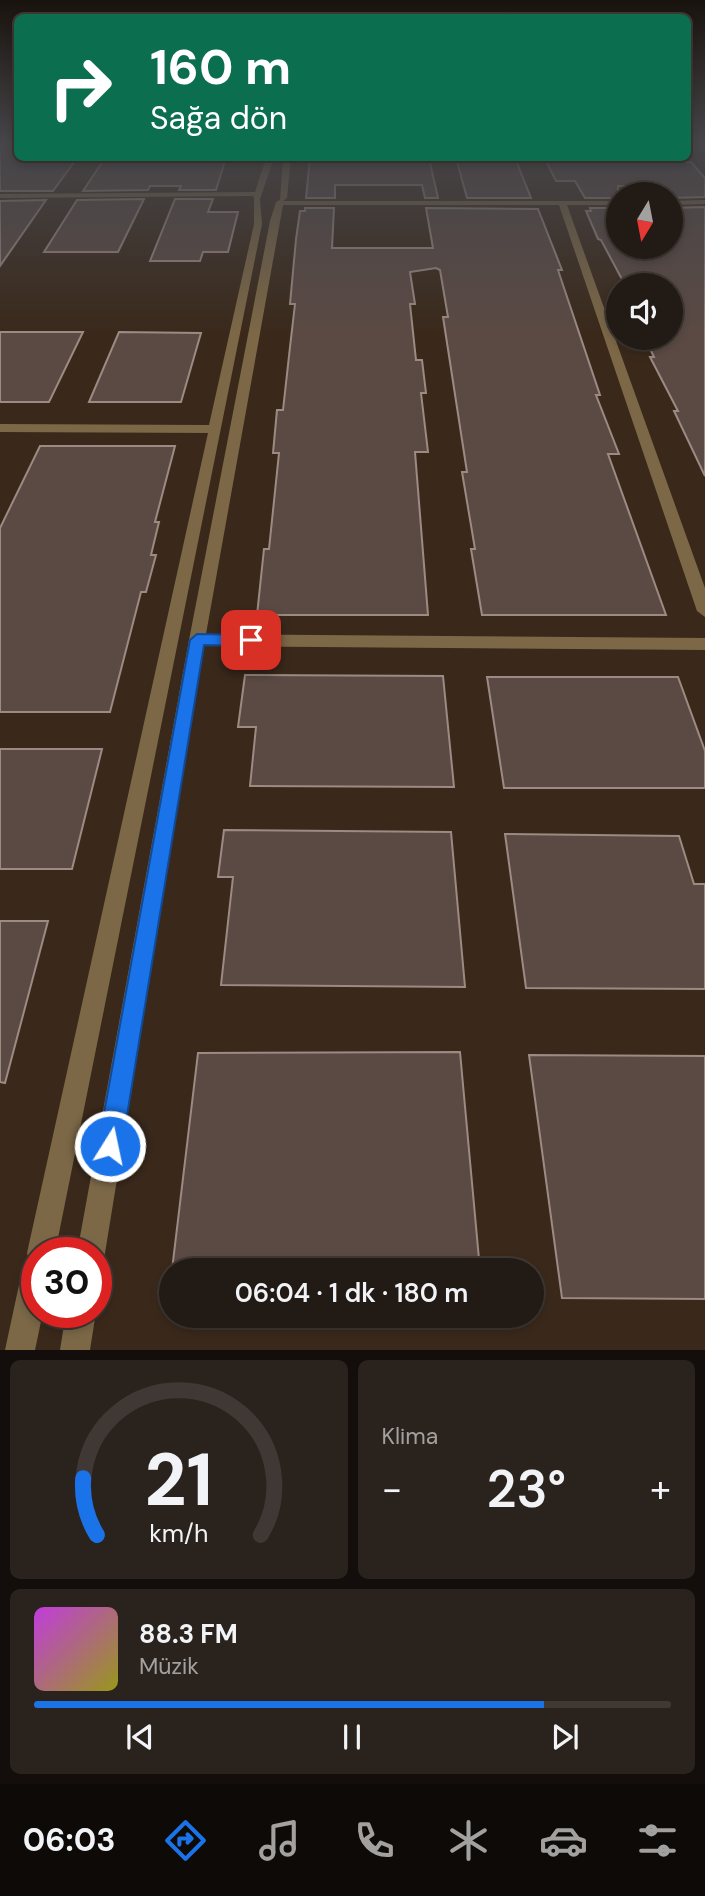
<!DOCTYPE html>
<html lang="tr">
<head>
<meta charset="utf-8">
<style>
	:root { --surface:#221a14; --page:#2a231d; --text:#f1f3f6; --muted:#a2a1a0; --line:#3f3834; --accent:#1a73e8 }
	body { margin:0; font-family:"DM Sans",sans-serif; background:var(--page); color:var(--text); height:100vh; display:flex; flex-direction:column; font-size:26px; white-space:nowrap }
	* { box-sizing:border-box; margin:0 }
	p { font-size:23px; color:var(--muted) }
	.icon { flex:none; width:38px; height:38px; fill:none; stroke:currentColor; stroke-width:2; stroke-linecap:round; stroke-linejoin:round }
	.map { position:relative; height:1350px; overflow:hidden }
	.panel { display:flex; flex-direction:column; gap:10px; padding:10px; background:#130e0b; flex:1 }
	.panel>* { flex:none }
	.top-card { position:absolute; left:14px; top:14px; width:677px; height:147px; border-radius:10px; box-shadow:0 4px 10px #0003,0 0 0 2px var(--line); background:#0b6e4f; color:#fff; overflow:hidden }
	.needle { width:46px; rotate:190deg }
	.buttons { position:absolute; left:606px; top:182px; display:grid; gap:14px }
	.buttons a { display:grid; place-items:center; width:77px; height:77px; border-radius:50%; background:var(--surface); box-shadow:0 4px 10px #0003,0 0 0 2px var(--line); font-size:35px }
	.speed { position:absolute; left:21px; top:1237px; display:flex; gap:14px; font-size:35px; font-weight:700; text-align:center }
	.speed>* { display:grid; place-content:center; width:91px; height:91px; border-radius:50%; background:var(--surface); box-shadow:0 4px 10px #0003,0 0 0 2px var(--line); line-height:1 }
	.speed .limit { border:10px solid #d22; background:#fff; color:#111 }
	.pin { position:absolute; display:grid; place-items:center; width:60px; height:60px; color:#fff; margin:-30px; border-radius:14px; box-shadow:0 4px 10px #0006 }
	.me { position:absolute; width:77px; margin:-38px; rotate:10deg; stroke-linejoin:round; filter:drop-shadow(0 0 5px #0008) }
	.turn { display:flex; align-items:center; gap:24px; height:147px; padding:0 21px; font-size:32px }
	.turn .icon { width:91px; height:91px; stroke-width:2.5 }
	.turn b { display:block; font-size:49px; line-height:60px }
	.big { font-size:52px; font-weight:600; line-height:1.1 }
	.panel .tile { flex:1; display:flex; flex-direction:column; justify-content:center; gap:10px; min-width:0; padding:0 24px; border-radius:10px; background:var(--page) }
	.panel .dial { align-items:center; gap:0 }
	.dial svg { height:182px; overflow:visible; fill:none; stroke:var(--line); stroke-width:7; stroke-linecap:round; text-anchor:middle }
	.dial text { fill:var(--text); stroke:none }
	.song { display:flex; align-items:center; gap:21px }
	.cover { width:84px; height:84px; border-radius:10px; background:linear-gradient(135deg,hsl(290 70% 55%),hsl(60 70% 35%)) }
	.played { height:7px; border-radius:4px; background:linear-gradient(90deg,var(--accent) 80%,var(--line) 80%) }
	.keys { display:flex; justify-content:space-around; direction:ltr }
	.heat { display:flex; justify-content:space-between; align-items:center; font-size:38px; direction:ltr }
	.panel .tiles { flex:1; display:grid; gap:10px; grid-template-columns:1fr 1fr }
	.tile:last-child { grid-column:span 2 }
	.trip { position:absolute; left:159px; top:1258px; width:385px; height:70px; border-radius:35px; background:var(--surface); box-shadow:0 4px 10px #0003,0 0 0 2px var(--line); font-weight:600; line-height:70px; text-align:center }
	.tab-bar { display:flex; height:112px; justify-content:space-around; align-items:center; background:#0e0a08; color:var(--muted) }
	.tab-bar .icon { width:49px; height:49px }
	.tab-bar .on { color:var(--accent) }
	.tab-bar b { font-size:32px; color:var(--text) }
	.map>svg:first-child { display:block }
	.built { fill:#3a291b; fill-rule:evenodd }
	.building { fill:#5b4a44; stroke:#9c8a83; stroke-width:2 }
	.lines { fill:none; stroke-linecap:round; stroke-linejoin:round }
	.minor { fill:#7c6847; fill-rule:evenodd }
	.route { fill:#1a73e8; stroke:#114b97; stroke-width:2 }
</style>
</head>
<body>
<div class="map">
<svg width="705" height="1350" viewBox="0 0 705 1350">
	<rect width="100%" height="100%" fill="#2e231a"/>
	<path class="built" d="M0,144L18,158H688V144H705V1350H0ZM618,194H670V247H618ZM618,285H670V338H618ZM37,1253H96V1312H37ZM172,1270H532V1316H172Z"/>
	<path class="building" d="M0,144H18V158H77L53,191H0Z
		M105,158H226L216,190H179L181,186H150L148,190L83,191Z
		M310,158H429L438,198H425L422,185H335V198H306Z
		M456,158H515L531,198H467Z
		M582,158H601L603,161L691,162L705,178V197L670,198V194H664L658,186H618V198H585L575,181H556L546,161H584Z
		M144,199L118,252H44L77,200Z
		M175,199H213L208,212H238L228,252H203L200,261H150Z
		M46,200L0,266V201Z
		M705,207V476L674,411H678L650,357H654L645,338H670V285H625L601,240L598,239L586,211H591L590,208H618V250H670V208Z
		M305,208H334L332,248H433L426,208L538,209L562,270H558L600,395H596L619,454H608L666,615H482L471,549H475L462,472H467L443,317H448L440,270L436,268L410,272L415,304H410L416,360H422L426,393H421L428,452H415L428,615H257L264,549H269L279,453H273L277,410H283L290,347L295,304H290L296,239L300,211H305Z
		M0,332H83L49,402H0Z
		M119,332L201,333L181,402H89Z
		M40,446H175L155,522H159L151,555H156L146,592H141L110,712H0V528Z
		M245,675L443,676L454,787L250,786L256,727H238Z
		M487,677H678L705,751V788H504Z
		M0,749H102L72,869H0Z
		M224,830L451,832L465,987L221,985L233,877H218Z
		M505,834L679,836L694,884H705V989L526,988Z
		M0,921H48L5,1083L0,1082Z
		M460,1052L480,1270H172L198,1053Z
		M529,1055L705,1056V1299L562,1298Z"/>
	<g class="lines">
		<path class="minor" d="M266,158H274L260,199L262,224L55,1253H37V1312H43L35,1350H5L22,1271L29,1260L27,1253L208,433L0,432V424L209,425L254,224V199L253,196L0,198V194L255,192Z
			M283,158H291L287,198L283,201H618V205H567L705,588V617L697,611L559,205H283L206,634L705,638V650L204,646L105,1253L101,1263L96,1265V1253H77L189,640L270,221L276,202L280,200Z
			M705,200V204L670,205V201Z
			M66,1312H96L90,1350H60Z"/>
	</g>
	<linearGradient id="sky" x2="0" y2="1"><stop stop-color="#19130e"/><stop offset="0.43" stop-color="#464549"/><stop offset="1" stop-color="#464549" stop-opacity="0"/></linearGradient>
	<rect width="705" height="333" fill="url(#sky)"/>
	<path class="route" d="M197,634L251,635L258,640L251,646L204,645L122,1146L118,1155L110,1158L101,1155L98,1146L190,640Z"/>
</svg>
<div class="buttons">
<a><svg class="needle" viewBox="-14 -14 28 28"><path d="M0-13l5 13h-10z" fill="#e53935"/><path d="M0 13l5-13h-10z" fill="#a2a1a0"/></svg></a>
<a><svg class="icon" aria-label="sound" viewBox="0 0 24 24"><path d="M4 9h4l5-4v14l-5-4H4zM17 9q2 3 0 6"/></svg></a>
</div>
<div class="speed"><div class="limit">30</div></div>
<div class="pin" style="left:251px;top:640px;background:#d93025"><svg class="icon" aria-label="arrive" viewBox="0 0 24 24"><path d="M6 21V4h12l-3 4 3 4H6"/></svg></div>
<svg class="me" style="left:110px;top:1146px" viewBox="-20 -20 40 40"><circle r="17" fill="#1a73e8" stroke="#fff" stroke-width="3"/><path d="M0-11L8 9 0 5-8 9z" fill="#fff"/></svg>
<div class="trip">06:04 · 1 dk · 180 m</div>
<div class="top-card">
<div class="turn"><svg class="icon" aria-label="right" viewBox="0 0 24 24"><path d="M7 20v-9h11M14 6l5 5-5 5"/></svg><div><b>160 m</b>Sağa dön</div></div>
</div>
</div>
<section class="panel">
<div class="tiles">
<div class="tile dial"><svg viewBox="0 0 100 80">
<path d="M14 69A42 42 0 1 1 86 69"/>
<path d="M14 69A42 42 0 0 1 8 44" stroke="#1a73e8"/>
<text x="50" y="56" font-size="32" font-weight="700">21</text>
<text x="50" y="72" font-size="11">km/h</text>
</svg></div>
<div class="tile"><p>Klima</p>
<div class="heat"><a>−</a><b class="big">23°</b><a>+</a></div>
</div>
<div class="tile">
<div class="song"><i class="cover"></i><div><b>88.3 FM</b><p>Müzik</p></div></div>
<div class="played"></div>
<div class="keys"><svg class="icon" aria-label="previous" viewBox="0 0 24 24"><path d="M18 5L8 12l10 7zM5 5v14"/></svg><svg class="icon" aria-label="pause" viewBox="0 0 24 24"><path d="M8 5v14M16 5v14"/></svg><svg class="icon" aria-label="next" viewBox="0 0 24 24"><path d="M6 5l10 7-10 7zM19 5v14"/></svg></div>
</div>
</div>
</section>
<nav class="tab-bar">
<b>06:03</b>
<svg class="icon on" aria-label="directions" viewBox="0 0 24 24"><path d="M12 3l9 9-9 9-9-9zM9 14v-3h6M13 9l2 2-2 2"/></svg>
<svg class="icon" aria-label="music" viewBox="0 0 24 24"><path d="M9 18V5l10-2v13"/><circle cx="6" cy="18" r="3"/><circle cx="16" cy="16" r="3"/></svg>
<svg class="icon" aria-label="phone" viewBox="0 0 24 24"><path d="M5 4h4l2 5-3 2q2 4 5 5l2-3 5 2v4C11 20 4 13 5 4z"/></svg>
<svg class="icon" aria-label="climate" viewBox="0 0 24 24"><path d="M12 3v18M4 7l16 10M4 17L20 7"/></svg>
<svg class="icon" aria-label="car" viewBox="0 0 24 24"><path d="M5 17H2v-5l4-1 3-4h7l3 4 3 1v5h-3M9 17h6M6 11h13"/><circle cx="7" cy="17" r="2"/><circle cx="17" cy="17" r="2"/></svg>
<svg class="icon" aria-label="filters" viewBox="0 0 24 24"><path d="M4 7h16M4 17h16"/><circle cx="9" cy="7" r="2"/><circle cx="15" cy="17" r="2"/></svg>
</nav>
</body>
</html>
